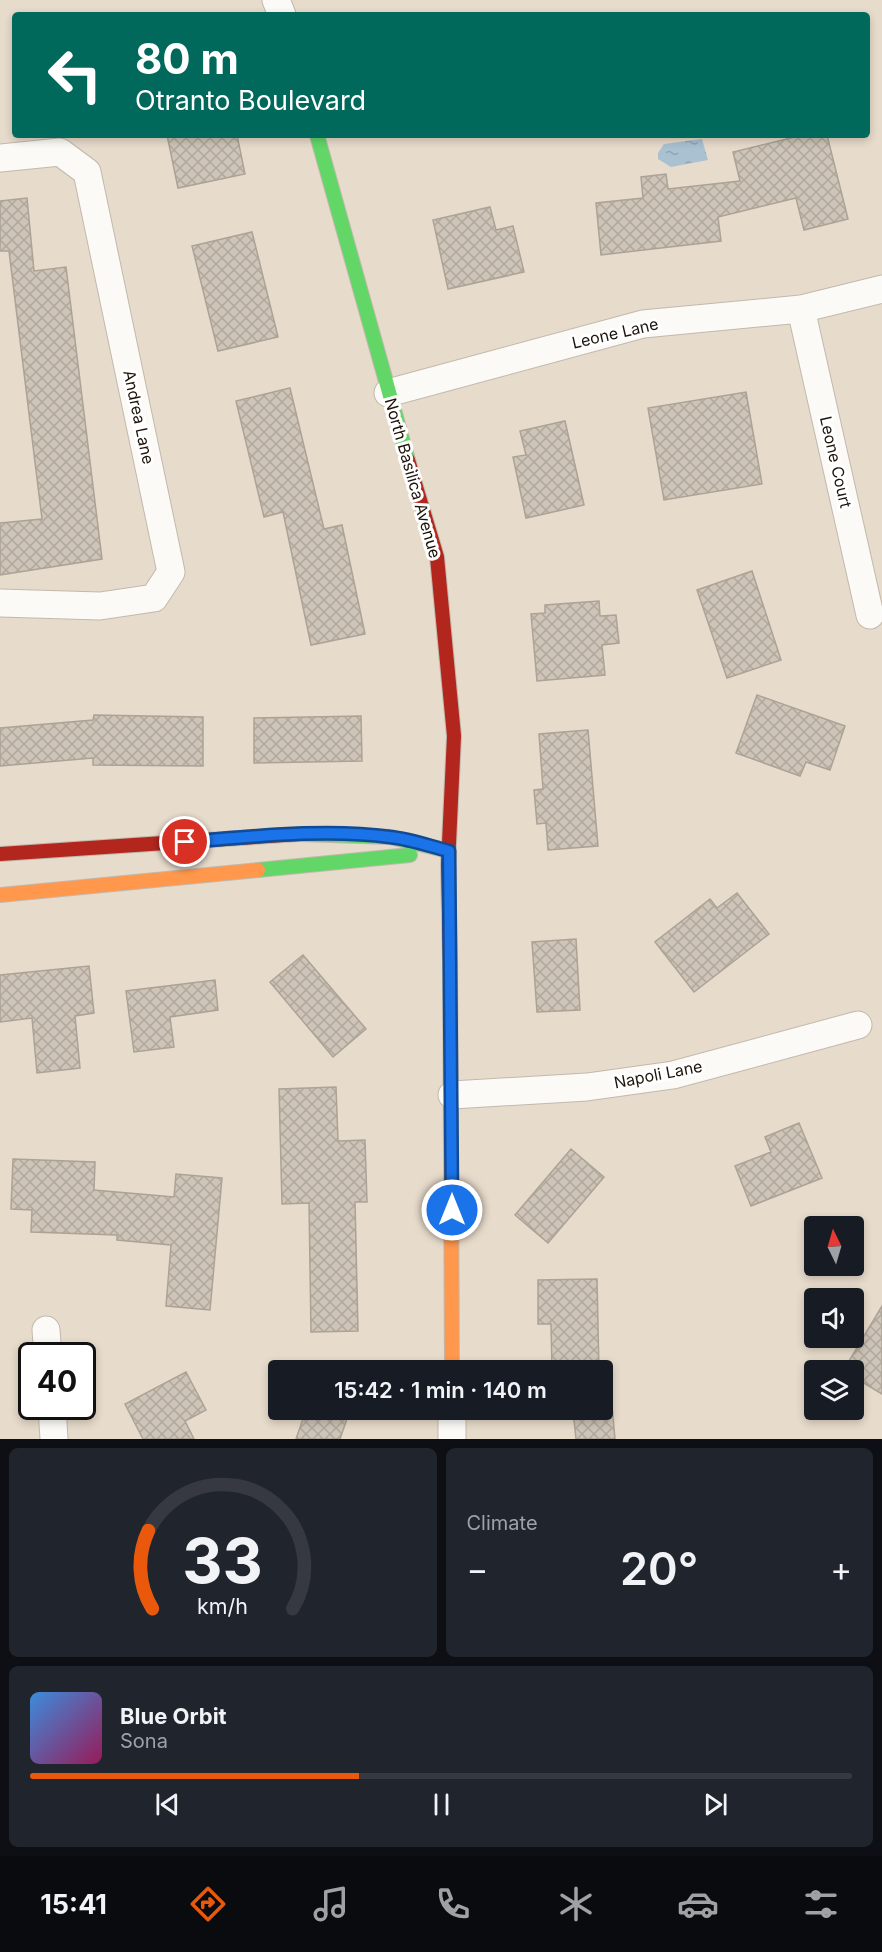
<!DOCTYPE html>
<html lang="en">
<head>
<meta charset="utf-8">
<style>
	:root { --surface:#171b24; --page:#20242c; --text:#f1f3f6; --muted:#9ea1a6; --line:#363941; --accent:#ea580c }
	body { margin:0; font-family:Inter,sans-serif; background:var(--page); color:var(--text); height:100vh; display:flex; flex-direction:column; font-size:22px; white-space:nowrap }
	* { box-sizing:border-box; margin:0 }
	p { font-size:20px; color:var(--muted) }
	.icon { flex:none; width:33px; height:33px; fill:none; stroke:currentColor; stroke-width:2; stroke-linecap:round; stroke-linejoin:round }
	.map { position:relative; height:1439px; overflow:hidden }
	.side { display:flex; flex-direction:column; gap:9px; padding:9px; background:#0d0f14; flex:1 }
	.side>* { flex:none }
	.top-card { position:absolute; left:12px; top:12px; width:858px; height:126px; border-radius:6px; box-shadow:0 3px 9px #0003; background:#00695c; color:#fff; overflow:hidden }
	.needle { width:39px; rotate:355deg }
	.buttons { position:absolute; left:804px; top:1216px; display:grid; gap:12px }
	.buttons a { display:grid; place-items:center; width:60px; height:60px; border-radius:6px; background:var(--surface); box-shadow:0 3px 9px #0003; font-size:30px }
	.speed { position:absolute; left:18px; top:1342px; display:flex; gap:12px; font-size:30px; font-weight:700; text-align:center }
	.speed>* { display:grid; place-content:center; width:78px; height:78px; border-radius:50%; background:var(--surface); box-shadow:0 3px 9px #0003; line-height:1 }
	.speed .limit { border:3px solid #111; border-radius:9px; background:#fff; color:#111 }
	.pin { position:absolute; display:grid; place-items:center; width:51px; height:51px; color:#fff; margin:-26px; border:3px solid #fff; border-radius:50%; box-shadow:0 2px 6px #0007 }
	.me { position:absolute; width:66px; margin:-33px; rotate:0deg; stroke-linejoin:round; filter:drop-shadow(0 0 4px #0008) }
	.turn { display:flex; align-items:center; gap:21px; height:126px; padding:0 24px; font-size:27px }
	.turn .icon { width:78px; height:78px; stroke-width:2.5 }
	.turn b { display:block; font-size:42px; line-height:51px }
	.big { font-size:45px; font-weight:600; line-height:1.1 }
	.side .card { flex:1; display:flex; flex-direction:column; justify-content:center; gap:9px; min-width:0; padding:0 21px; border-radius:9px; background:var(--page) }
	.side .dial { align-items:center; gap:0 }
	.dial svg { height:156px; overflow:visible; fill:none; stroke:var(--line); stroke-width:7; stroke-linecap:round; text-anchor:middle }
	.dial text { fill:var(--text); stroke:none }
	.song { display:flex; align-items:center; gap:18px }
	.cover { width:72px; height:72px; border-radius:9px; background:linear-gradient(135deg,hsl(210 70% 55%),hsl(330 70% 35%)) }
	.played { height:6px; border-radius:3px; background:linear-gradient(90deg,var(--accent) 40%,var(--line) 40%) }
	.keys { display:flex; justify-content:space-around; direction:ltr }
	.heat { display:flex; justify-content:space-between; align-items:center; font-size:33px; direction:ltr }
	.side .tiles { flex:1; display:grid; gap:9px; grid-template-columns:1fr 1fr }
	.card:last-child { grid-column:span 2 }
	.trip { position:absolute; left:268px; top:1360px; width:345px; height:60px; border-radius:6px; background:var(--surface); box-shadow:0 3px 9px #0003; font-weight:600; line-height:60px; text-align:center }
	.tab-bar { display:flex; height:96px; justify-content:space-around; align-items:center; background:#090b0e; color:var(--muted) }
	.tab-bar .icon { width:42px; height:42px }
	.tab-bar .active { color:var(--accent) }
	.tab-bar b { font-size:27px; color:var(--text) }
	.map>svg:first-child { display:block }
	.water { fill:url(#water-ripples) }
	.building { fill:url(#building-cross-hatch); stroke:#aca296; stroke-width:1.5 }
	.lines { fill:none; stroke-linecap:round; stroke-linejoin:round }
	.street-casing { stroke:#c2b9ac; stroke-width:29 }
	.fast-casing { stroke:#c2b9ac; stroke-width:16 }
	.slow-casing { stroke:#c2b9ac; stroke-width:16 }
	.jam-casing { stroke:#c2b9ac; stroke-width:16 }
	.street { stroke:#fbfaf7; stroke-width:27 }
	.fast { stroke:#63d668; stroke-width:14 }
	.slow { stroke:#ff974d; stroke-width:14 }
	.jam { stroke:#b3261e; stroke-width:14 }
	.route-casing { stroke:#114b97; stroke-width:15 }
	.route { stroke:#1a73e8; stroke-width:10 }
	.labels { text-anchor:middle; stroke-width:6; stroke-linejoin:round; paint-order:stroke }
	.street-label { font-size:16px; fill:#1c1409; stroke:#fff }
</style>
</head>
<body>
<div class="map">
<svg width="882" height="1439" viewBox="0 0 882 1439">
	<defs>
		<pattern id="water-ripples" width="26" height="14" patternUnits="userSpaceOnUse" patternTransform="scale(1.5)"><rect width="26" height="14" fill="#a9c1d0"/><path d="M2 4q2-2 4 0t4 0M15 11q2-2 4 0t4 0" fill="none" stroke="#91a5b1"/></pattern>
		<pattern id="building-cross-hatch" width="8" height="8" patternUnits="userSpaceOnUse" patternTransform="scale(1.5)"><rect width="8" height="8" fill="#cec4b7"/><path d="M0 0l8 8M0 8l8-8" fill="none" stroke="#b0a89c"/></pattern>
	</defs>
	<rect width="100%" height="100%" fill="#e7dbcb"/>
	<path class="water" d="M702,139L708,160L671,167L658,159V153L664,144Z"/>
	<path class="building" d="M167,135H237L245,174L178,188Z
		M803,135H827L848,219L804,230L796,198L718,217L721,241L601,255L596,203L643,198L641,177L666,174L668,189L740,181L733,152Z
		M27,198L34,271L66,267L102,559L0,575V523L42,519L9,251H0V201Z
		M490,207L496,230L513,226L524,272L448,289L433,220Z
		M252,232L278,337L218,351L192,246Z
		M290,388L324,529L342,525L365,634L311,645L283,512L264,517L236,401Z
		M746,392L762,484L664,500L648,408Z
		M565,421L584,505L526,518L513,457L526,455L520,431Z
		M752,571L781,660L727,678L697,590Z
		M599,601L600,616L616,615L619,643L602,645L605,675L537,681L531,614L545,613V605Z
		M757,695L845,726L830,770L806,762L800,776L736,753Z
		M94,715L203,717V766L93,765V758L0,766V728L93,720Z
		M361,716L362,761L254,763V718Z
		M588,730L598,846L548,850L546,823L537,824L534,790L543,789L539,734Z
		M737,893L769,934L694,992L655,942L710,899L717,908Z
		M576,939L580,1010L537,1012L532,942Z
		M303,955L366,1029L333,1057L270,982Z
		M89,966L94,1013L75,1016L80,1068L37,1073L32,1018L0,1022V975Z
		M215,980L218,1010L170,1017L174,1047L134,1052L126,991Z
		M336,1087L338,1141L365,1140L367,1202H355L358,1331L311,1332L309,1203L282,1204L279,1089Z
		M799,1123L822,1178L751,1206L735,1166L771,1152L765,1137Z
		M571,1149L604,1177L548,1243L515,1215Z
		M13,1159L95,1162L94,1190L174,1197L176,1174L222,1178L210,1310L166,1306L171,1245L117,1240V1235L31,1232L32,1210L11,1209Z
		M597,1279L599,1371H552L551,1324H538V1280Z
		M882,1306V1394L854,1377V1371H843Z
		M186,1372L206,1410L185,1421L194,1439H143L125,1404Z
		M612,1406L615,1439H576L573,1410H603V1407Z
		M306,1410H350L340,1439H296Z"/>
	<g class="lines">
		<g class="street-casing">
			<path id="street" d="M276,0L282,15
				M0,158L60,152L87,172L171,572L154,598L100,606L0,603
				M801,309L870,615
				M388,393L643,324L801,309L882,289
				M452,1095L587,1087L673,1075L858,1025
				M46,1330L48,1356
				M52,1407L54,1439
				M452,1439V1410"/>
		</g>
		<g class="fast-casing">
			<path id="fast" d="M317,135L408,460
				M299,834L390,837L449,851
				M258,870L410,855"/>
		</g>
		<g class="slow-casing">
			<path id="slow" d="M0,895L258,870
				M450,961L452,1371"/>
		</g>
		<g class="jam-casing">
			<path id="jam" d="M408,460L437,557L454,736L448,865L450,961
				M0,854L299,834"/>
		</g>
		<use href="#street" class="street"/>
		<use href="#fast" class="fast"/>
		<use href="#slow" class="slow"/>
		<use href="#jam" class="jam"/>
	</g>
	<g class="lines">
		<g class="route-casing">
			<path id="route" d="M185,842C250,837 325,828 390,837C410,839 429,846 449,851L452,1210"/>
		</g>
		<use href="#route" class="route"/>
	</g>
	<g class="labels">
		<g class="street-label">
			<text transform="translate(615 333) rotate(-13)" y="6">Leone Lane</text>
			<text transform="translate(139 417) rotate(78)" y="6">Andrea Lane</text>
			<text transform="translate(836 462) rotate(77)" y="6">Leone Court</text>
			<text transform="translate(413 478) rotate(74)" y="6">North Basilica Avenue</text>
			<text transform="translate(658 1074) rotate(-11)" y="6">Napoli Lane</text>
		</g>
	</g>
</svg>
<div class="buttons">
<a><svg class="needle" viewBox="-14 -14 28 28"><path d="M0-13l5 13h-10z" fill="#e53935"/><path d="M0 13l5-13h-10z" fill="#9ea1a6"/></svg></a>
<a><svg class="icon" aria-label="sound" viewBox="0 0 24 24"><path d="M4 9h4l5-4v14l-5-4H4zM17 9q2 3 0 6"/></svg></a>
<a><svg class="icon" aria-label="layers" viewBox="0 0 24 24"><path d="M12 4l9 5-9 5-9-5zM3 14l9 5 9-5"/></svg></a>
</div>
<div class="speed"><div class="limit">40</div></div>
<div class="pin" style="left:185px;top:842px;background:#d93025"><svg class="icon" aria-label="arrive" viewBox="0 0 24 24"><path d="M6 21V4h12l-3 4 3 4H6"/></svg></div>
<svg class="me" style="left:452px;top:1210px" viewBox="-20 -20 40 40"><circle r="17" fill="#1a73e8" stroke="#fff" stroke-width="3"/><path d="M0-11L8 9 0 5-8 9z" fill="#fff"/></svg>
<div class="trip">15:42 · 1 min · 140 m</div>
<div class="top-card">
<div class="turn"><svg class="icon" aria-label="left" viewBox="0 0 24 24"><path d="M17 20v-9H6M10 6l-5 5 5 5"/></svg><div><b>80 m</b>Otranto Boulevard</div></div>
</div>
</div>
<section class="side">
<div class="tiles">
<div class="card dial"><svg viewBox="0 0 100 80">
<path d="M14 69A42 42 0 1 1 86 69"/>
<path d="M14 69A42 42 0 0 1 12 29" stroke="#ea580c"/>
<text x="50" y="56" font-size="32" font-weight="700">33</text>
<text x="50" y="72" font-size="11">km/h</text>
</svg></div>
<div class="card"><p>Climate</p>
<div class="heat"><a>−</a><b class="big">20°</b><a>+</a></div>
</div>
<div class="card">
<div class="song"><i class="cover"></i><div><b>Blue Orbit</b><p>Sona</p></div></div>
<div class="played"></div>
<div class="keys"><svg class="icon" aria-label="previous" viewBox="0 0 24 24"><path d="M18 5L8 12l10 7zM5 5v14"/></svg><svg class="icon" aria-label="pause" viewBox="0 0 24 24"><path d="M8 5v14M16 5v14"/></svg><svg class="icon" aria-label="next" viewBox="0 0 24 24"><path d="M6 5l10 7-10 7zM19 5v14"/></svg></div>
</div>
</div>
</section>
<nav class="tab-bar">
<b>15:41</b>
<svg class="icon active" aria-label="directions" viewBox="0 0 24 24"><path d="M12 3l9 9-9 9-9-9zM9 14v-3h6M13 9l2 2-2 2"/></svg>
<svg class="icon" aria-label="music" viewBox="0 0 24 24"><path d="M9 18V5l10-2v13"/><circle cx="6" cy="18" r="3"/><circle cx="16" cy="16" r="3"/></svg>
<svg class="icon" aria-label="phone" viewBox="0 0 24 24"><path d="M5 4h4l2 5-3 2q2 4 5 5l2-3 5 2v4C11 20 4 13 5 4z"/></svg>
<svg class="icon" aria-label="climate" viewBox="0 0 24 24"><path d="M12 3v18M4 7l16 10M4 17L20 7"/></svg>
<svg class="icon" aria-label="car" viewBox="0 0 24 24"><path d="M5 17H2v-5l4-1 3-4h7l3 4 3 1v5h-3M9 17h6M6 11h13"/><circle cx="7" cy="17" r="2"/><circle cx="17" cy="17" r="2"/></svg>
<svg class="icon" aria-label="filters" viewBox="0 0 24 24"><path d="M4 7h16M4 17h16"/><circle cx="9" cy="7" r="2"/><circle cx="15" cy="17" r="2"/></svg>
</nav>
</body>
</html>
